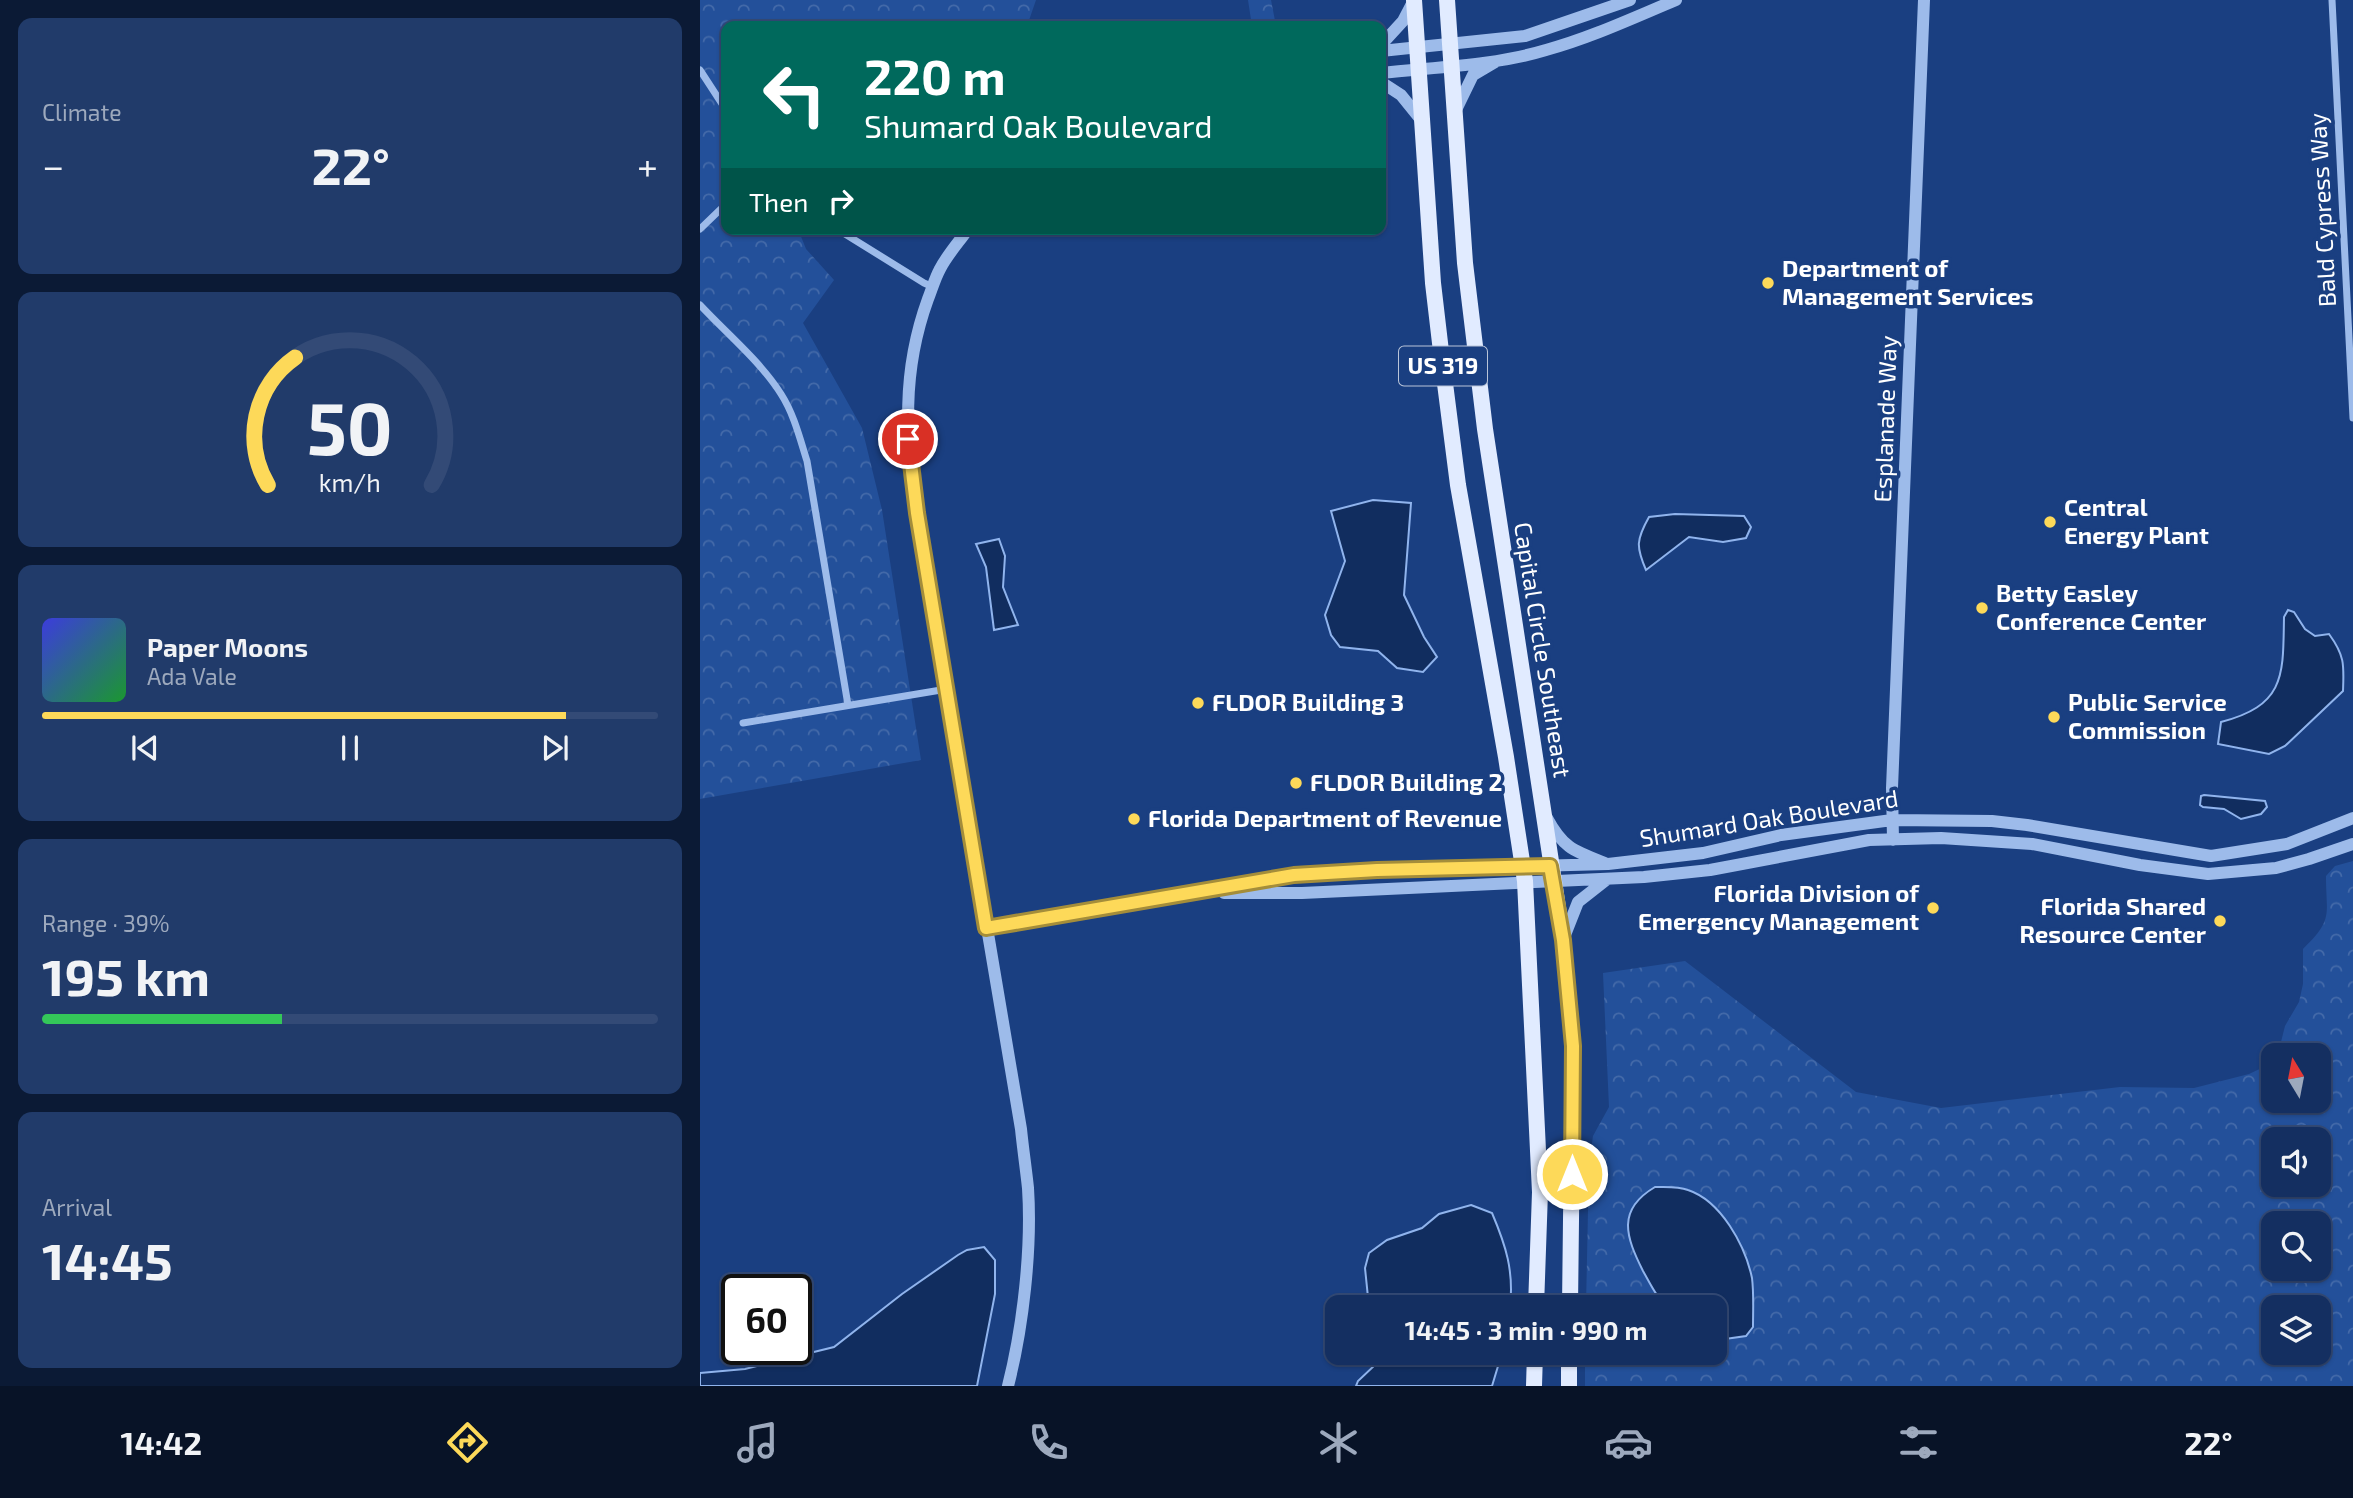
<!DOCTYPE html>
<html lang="en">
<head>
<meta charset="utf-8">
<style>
	:root { --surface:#142f61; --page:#213b6a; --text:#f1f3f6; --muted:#9da9bd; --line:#334a76; --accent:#fdd959 }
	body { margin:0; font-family:"Exo 2",sans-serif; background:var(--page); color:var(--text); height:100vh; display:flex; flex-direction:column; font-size:26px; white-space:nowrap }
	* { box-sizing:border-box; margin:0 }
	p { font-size:23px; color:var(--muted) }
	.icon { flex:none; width:38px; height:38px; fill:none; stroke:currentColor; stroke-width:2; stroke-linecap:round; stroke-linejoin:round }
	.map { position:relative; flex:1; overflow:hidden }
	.details { display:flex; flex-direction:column; gap:18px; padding:18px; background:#0b1a35; width:700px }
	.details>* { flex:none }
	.hud { position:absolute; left:21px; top:21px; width:665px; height:214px; border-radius:14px; box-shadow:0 2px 5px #0004,0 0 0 2px var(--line); background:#00695c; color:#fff; overflow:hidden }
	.needle { width:46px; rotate:350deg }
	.buttons { position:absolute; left:1561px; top:1043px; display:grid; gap:14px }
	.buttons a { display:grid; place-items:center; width:70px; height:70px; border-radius:14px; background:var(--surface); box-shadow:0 2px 5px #0004,0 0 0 2px var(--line); font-size:35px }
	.speed { position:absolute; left:21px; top:1274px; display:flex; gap:14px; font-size:35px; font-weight:700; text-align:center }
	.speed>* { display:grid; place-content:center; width:91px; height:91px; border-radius:50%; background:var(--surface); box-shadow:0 2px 5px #0004,0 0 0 2px var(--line); line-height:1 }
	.speed .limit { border:4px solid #111; border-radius:10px; background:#fff; color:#111 }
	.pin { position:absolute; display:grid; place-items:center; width:60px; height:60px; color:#fff; margin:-30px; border:4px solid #fff; border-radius:50%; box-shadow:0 2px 7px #0007 }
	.me { position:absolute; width:77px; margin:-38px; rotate:0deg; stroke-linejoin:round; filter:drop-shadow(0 0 5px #0008) }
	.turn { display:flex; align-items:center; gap:24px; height:147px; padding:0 28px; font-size:32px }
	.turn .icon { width:91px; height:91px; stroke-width:2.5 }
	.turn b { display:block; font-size:49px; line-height:60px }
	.then { display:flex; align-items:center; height:66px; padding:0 28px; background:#0003; gap:14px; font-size:26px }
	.big { font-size:52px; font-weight:700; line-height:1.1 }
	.details .widget { flex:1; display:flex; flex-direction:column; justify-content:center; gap:10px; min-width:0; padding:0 24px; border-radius:14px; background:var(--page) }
	.details .dial { align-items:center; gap:0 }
	.dial svg { height:182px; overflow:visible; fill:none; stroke:var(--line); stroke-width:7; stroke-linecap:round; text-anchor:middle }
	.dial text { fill:var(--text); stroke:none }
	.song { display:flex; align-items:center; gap:21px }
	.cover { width:84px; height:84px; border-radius:10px; background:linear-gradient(135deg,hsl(240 70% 55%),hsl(130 70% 35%)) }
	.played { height:7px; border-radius:4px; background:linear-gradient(90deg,var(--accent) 85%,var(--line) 85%) }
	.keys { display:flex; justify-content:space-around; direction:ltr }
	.heat { display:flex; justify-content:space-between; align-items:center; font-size:38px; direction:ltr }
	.charge { height:10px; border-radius:5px; background:linear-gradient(90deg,#34c759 39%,var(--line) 0) }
	.trip { position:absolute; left:625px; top:1295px; width:402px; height:70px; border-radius:14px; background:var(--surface); box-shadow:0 2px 5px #0004,0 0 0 2px var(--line); font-weight:700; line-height:70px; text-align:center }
	.tabs { display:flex; height:112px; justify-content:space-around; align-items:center; background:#081327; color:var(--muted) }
	.tabs .icon { width:49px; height:49px }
	.tabs .current { color:var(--accent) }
	.tabs b { font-size:32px; color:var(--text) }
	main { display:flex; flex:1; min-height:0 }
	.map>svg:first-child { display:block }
	.forest { fill:url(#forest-crowns); fill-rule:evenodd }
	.water { fill:#112d5f; stroke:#90b4ed; stroke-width:2 }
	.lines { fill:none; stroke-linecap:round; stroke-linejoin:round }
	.minor { stroke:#9dbbea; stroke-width:7 }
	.tertiary { stroke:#9dbbea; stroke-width:12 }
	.primary { stroke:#e1ebff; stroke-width:16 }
	.route-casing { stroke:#a48d3a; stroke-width:18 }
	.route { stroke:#fdd959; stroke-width:12 }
	.poi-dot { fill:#fdd959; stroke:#1a3f81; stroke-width:2.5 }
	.labels { text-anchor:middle; stroke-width:7; stroke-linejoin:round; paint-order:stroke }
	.shield { fill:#1a3f81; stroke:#bac5d9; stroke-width:2 }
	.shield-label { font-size:23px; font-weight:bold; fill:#fff }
	.street-label { font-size:24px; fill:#fff; stroke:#1a3f81 }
	.poi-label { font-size:24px; font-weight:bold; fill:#fff; stroke:#1a3f81; text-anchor:start }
</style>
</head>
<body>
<main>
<section class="details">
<div class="widget"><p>Climate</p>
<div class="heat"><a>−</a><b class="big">22°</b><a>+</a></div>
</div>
<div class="widget dial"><svg viewBox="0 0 100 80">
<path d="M14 69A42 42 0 1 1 86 69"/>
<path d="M14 69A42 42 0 0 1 26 13" stroke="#fdd959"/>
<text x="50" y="56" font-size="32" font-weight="700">50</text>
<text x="50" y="72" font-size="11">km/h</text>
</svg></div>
<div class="widget">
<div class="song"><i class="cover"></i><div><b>Paper Moons</b><p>Ada Vale</p></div></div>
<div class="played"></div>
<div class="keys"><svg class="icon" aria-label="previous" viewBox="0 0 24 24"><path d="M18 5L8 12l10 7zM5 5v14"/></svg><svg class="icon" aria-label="pause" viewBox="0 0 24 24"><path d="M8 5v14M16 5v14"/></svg><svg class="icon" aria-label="next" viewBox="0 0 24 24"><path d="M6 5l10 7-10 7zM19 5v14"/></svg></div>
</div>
<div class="widget"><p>Range · 39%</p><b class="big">195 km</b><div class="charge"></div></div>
<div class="widget"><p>Arrival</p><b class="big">14:45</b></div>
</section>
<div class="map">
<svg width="1653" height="1386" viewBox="0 0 1653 1386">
	<defs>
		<pattern id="forest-crowns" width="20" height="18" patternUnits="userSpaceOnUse" patternTransform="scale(1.75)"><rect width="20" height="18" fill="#23509a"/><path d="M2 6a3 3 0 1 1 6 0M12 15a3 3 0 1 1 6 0" fill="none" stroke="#446aa9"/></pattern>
	</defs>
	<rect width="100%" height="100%" fill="#1a3f81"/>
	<path class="forest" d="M0,0H336L327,26H26V229H98L106,249L134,280L103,323L162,428L182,510L221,760L0,799Z
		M548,0H571L576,26H552Z
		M1653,861V1386H885V1353H1015V1307H886L889,1164L893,1136L909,1107L903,973L985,961L1156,1092L1241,1108L1420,1087L1494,1088L1549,1074L1568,1065L1573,1057V1101H1619V1055H1574L1580,1046L1585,1026L1599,1002L1603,984V949C1634,919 1626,915 1626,876L1635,866ZM1573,1139H1619V1185H1573ZM1573,1223H1619V1269H1573ZM1573,1307H1619V1353H1573Z"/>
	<path class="water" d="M673,500L711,503L704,595L724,637L737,657L723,672L697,668L678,651L640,647L631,635L625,615L645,561L631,511Z
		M975,514L1044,516L1051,527L1046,538L1023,542L989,537L946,570C936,547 936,540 949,517Z
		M299,539L305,556L303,587L318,625L294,630L286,567L276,544Z
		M1588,610L1594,612L1605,629L1615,636L1629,634C1645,656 1644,665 1643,691L1585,746L1569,754L1518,744L1521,722C1586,705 1583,675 1584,617Z
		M1504,795L1565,801L1567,807L1561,814L1541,819L1524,809L1503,807L1500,805L1501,796Z
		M955,1187C965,1187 978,1186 988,1190C1021,1201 1045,1245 1052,1278C1054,1294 1053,1311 1053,1327L1046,1336L1025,1339L1015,1337V1307H968C956,1297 951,1285 943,1271C926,1237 916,1210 955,1187Z
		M771,1205L792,1213C806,1246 814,1271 810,1307H669L665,1268L669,1253L687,1240L722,1228L739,1214Z
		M284,1247L295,1260V1294L277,1386H0V1373L45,1369L134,1347L202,1294L258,1255L267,1250Z
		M678,1353H802L792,1386H656L658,1381L676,1364Z"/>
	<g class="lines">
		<path class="minor" d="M1632,0L1653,418
			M0,70L26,110
			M0,229L26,204
			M137,229L224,283L233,287
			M0,305C26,333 61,362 81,394C94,414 100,439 107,461L148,705
			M43,723L247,689"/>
		<path class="tertiary" d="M681,45L703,21L714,0
			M681,51L825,36L930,0
			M681,73C735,67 793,66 846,50C890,38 933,18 976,0
			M681,82L701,95L722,121
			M755,112L773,75L795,62
			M268,229C259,242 247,255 240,269C235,278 232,289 228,299C201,373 206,437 217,513L321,1129C323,1149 326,1169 328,1188C332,1249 323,1327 308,1386
			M847,818C863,848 874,851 905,863
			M1193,840L1192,788L1224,0
			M524,893H602L944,877L1010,870L1169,840L1241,838L1332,844L1440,865L1508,874L1576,868L1609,859L1653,844
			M286,927L594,875L677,870L908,864L1003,853L1081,835L1192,820L1292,821L1327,825L1511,856L1587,844L1653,818
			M863,940L878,902L906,880"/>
		<path class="primary" d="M714,0L733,283L742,360L758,485L806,757L825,881L840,1192L836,1307
			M747,0L765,263L785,429L863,940L873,1046L870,1307
			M834,1386L835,1353
			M869,1386V1353"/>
	</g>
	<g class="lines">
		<g class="route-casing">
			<path id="route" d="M208,439L217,513L286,928L594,875L677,870L850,866L863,940L873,1046L872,1174"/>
		</g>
		<use href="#route" class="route"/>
	</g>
	<g class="poi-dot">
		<circle cx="1068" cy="283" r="7"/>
		<circle cx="1350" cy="522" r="7"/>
		<circle cx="1282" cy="608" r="7"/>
		<circle cx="498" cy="703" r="7"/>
		<circle cx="1354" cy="717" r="7"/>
		<circle cx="596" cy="783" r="7"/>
		<circle cx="434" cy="819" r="7"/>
		<circle cx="1233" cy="908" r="7"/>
		<circle cx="1520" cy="921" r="7"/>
	</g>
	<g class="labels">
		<rect class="shield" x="699" y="346.5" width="88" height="39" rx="5"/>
		<g class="shield-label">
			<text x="743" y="374">US 319</text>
		</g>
		<g class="street-label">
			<text transform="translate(1623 210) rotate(-93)" y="8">Bald Cypress Way</text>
			<text transform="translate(1186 419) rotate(-88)" y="8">Esplanade Way</text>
			<text transform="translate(842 650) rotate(81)" y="8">Capital Circle Southeast</text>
			<text transform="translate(1069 819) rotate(-9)" y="8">Shumard Oak Boulevard</text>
		</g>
		<g class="poi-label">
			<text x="1082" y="277">Department of<tspan x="1082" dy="28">Management Services</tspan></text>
			<text x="1364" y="516">Central<tspan x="1364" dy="28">Energy Plant</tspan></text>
			<text x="1296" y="602">Betty Easley<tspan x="1296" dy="28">Conference Center</tspan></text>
			<text x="512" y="711">FLDOR Building 3</text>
			<text x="1368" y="711">Public Service<tspan x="1368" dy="28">Commission</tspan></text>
			<text x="610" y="791">FLDOR Building 2</text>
			<text x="448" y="827">Florida Department of Revenue</text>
			<text x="1219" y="902" text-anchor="end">Florida Division of<tspan x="1219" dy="28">Emergency Management</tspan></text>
			<text x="1506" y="915" text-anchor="end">Florida Shared<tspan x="1506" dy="28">Resource Center</tspan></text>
		</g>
	</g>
</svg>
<div class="buttons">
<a><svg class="needle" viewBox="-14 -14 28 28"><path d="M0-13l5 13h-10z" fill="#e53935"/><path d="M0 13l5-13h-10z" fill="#9da9bd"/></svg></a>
<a><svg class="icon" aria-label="sound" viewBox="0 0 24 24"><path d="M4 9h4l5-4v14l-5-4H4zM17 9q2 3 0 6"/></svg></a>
<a><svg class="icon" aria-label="search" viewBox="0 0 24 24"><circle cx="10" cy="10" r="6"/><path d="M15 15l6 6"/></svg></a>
<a><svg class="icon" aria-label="layers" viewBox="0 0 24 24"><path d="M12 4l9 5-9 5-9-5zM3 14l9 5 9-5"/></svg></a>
</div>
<div class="speed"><div class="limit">60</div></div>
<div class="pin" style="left:208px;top:439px;background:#d93025"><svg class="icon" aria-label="arrive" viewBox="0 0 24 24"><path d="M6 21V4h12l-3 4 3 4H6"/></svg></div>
<svg class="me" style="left:872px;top:1174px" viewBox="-20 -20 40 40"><circle r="17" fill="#fdd959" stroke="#fff" stroke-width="3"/><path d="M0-11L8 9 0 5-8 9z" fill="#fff"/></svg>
<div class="trip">14:45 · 3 min · 990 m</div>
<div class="hud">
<div class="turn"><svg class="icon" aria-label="left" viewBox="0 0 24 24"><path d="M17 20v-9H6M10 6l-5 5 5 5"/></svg><div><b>220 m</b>Shumard Oak Boulevard</div></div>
<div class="then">Then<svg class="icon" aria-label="right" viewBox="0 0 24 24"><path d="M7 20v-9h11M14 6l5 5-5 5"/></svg></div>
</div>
</div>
</main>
<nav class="tabs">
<b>14:42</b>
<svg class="icon current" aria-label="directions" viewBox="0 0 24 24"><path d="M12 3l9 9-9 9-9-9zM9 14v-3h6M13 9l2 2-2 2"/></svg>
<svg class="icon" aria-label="music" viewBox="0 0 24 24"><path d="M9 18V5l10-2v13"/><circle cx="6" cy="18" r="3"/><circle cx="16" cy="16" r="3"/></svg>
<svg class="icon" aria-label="phone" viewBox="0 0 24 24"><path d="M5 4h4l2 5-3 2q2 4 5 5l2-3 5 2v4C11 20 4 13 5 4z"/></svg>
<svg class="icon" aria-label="climate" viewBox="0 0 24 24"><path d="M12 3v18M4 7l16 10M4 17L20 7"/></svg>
<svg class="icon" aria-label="car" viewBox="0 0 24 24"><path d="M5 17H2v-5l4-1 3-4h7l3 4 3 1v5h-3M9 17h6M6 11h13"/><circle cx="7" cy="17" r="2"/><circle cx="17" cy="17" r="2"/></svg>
<svg class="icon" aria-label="filters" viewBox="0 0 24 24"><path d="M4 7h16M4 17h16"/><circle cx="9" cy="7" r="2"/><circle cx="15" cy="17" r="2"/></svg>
<b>22°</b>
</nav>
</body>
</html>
